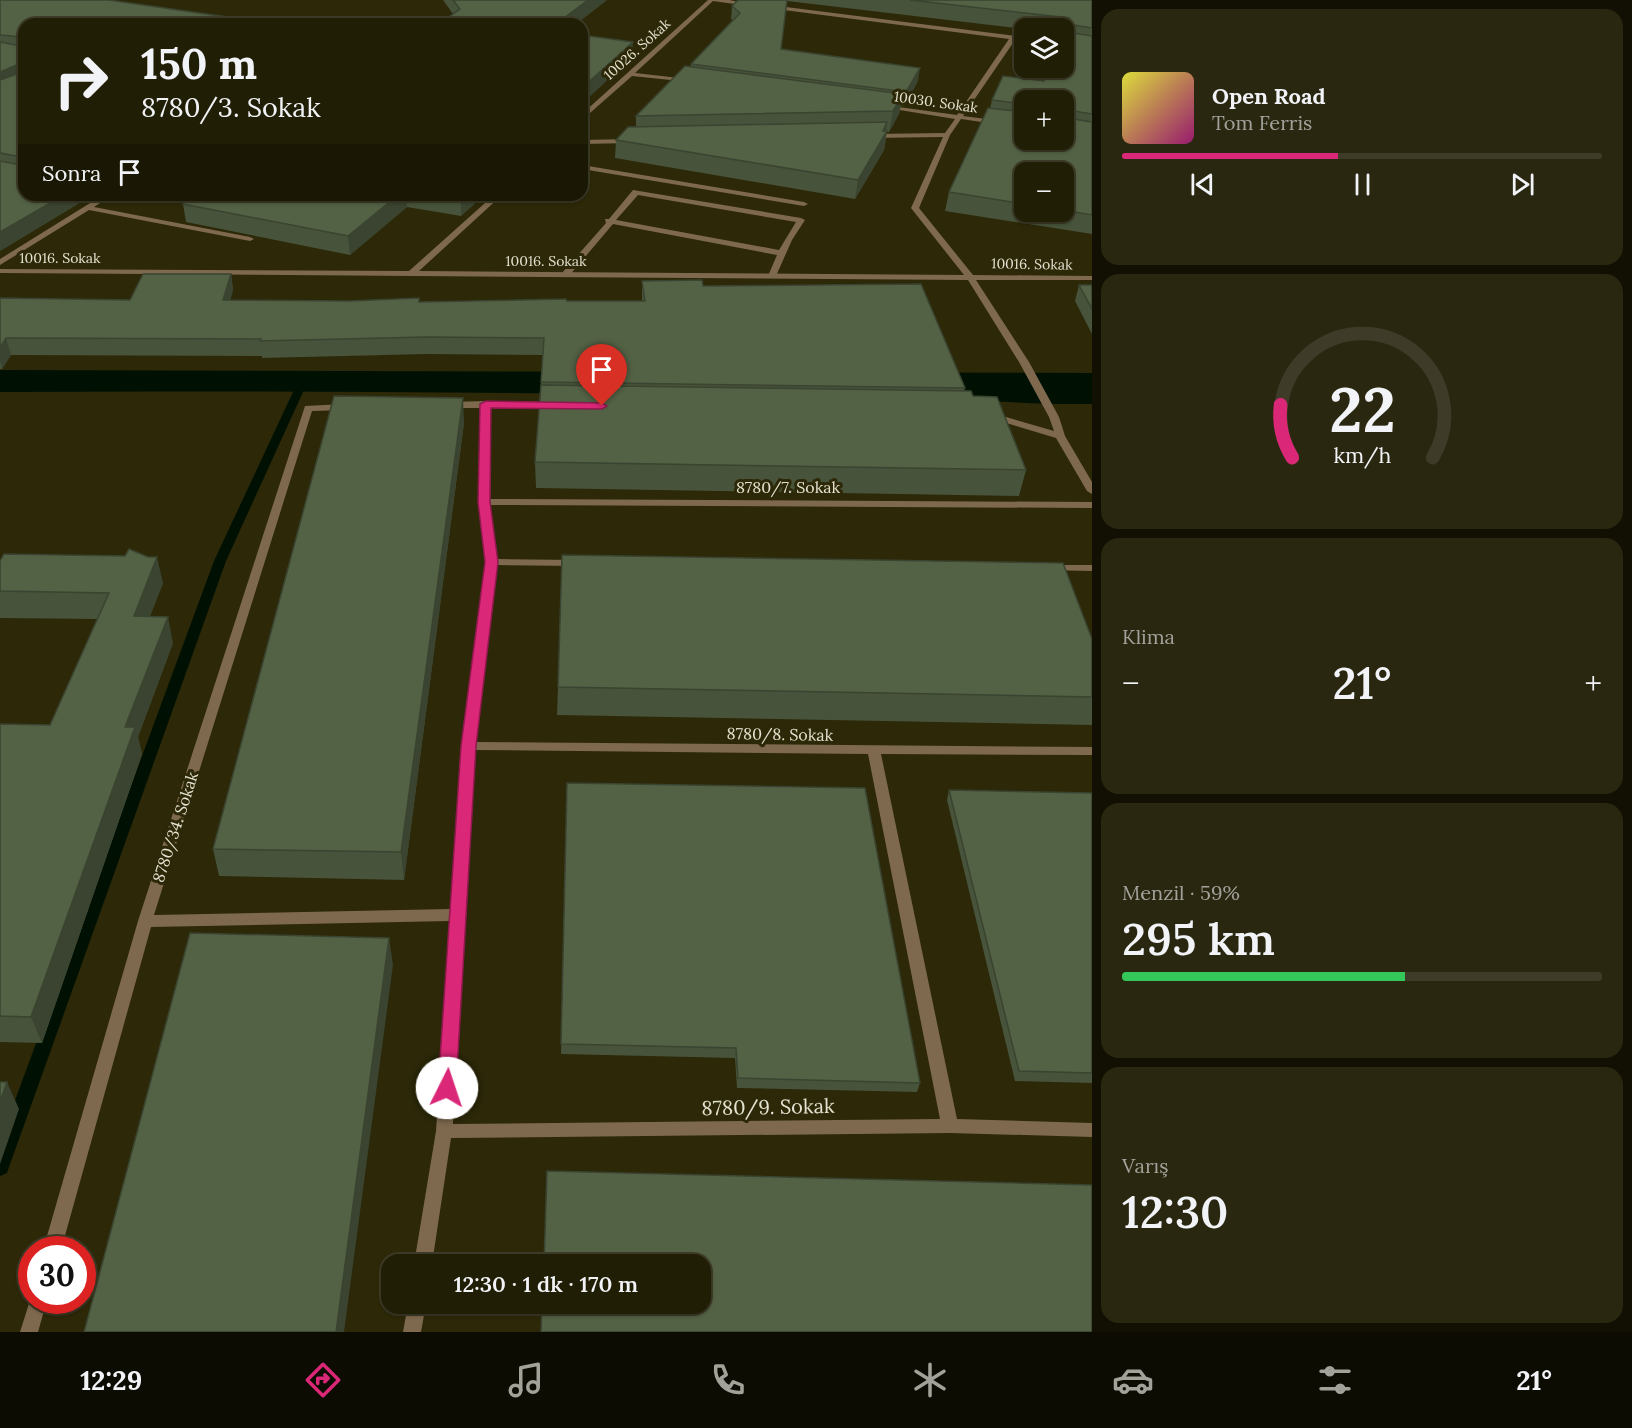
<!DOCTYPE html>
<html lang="tr">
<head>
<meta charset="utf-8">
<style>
	:root { --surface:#211e06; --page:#292710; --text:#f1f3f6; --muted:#a2a29b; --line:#3e3c28; --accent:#db2777 }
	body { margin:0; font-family:Lora,serif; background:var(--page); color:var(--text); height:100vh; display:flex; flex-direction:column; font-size:22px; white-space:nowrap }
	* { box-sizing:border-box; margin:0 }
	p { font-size:20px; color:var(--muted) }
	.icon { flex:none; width:33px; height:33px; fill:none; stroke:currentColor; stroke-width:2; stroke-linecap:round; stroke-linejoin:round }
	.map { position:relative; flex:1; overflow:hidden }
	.drawer { display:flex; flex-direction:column; gap:9px; padding:9px; background:#121003; width:540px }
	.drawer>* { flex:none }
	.hud { position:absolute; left:18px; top:18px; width:570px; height:183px; border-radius:18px; box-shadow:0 2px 4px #0004,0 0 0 2px var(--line); background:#211e06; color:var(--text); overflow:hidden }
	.controls { position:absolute; left:1014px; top:18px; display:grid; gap:12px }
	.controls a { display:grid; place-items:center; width:60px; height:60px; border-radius:12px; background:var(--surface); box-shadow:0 2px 4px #0004,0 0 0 2px var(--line); font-size:30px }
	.speed { position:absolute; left:18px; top:1236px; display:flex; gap:12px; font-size:30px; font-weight:700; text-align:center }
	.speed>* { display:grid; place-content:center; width:78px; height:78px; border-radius:50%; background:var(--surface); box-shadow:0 2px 4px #0004,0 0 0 2px var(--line); line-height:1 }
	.speed .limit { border:9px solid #d22; background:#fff; color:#111 }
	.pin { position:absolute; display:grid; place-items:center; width:51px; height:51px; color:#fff; margin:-62px -26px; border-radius:50% 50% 50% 0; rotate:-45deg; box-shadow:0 0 6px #0007 }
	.pin .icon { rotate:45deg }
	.me { position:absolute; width:66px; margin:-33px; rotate:4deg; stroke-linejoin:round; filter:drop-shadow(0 0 4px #0008) }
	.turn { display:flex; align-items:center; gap:21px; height:126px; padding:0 24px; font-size:27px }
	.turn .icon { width:78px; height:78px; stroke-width:2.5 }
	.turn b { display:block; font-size:42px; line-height:51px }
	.then { display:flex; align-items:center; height:57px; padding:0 24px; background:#0003; gap:12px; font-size:22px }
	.big { font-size:45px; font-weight:600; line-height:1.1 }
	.drawer .tile { flex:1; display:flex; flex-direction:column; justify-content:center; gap:9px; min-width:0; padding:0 21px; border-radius:18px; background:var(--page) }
	.drawer .dial { align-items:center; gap:0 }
	.dial svg { height:156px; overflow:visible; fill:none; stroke:var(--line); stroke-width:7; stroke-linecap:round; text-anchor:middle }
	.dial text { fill:var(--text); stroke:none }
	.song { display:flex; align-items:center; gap:18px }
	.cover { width:72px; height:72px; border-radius:9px; background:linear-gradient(135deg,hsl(60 70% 55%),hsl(320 70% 35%)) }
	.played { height:6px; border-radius:3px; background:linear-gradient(90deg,var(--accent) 45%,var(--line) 45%) }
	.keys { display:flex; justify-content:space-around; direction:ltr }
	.heat { display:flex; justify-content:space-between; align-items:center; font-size:33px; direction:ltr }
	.charge { height:9px; border-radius:4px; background:linear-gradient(90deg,#34c759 59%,var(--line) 0) }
	.trip { position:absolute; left:381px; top:1254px; width:330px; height:60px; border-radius:18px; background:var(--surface); box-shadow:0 2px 4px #0004,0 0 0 2px var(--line); font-weight:600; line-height:60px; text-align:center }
	.tabs { display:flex; height:96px; justify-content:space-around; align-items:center; background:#0d0c02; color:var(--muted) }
	.tabs .icon { width:42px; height:42px }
	.tabs .active { color:var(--accent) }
	.tabs b { font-size:27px; color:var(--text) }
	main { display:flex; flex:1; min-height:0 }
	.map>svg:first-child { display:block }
	.water { fill:#001104 }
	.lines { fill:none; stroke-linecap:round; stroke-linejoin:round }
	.stream { fill:#001104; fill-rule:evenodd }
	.service { fill:#7e694e; fill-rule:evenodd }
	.minor { fill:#7e694e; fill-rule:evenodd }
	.wall { fill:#47533a; fill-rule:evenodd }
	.shaded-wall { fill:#3a4430 }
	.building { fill:#536144; stroke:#3a4430; stroke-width:1.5 }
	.route { fill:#db2777; stroke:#8e194d; stroke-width:1.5 }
	.labels { text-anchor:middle; stroke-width:6; stroke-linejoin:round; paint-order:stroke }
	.far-street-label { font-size:14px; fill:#e3e1cf; stroke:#2c2808 }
	.street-label { font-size:16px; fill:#e3e1cf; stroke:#2c2808 }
	.near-street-label { font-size:20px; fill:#e3e1cf; stroke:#2c2808 }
</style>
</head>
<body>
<main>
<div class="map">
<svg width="1092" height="1332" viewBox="0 0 1092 1332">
	<rect width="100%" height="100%" fill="#2c2808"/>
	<path class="water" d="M0,370L1092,373V404C1015,405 939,396 862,396C574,394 287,390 0,392Z"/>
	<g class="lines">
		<path class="stream" d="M298,389L303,392L226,561L9,1167L7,1173L0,1176V1141L214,561L293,392Z"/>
		<path class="service" d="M582,165L804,202L808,204L804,206L582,169Z
			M633,190L801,218L805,220L792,240L776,276L772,278L768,276L777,255L613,224L568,277H562V273L606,223L605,219H609ZM638,195L796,222L779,250L616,220Z"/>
		<path class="minor" d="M708,0H729L752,4L749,6L713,1L635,73L688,79L690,80V82L632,76L582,120V114Z
			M770,5L1024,37V41L1015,40L963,116L1024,124V128L961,119L950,135L919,208L973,275L1092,276V280H976L1029,362L1059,417L1065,436L1092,482V494L1087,491L1056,438L986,417L984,415L989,412L1054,431L1049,417L1019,362L968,280L0,273V269L409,271L494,195H502L419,271L964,275L911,208L943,137L871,138L868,136L871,134L945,133L955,119L881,107L884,105L957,115L1009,39L768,8Z
			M582,140L631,139L635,141L631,143L582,144Z
			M103,195H112L94,207L250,237L254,239L250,241L89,210L0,265V259Z
			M486,401L555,402L560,405L555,408H491L489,499L1092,502V508L490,505L497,559L578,560L584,563L578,566L497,565L476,742L1092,747V755L881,754L957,1119L1092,1123V1137L950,1133L451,1138L432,1264H414L436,1131L450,921L151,927L61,1250H43L138,921L305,406L345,404L350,407L345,410L312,411L154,915L451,909L463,746L486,562L479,502L481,408H450L445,405L450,402ZM475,750L868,754L940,1119L453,1124Z
			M1048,565H1092V571L1044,570L1042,568L1044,566Z
			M32,1294V1300H47L38,1332H20Z
			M408,1304H426L421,1332H403Z"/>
	</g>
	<path class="wall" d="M0,0H109L24,195H100L85,203L81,202L0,251Z
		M443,0H607L576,24L453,14Z
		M738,0H1092V234L945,211L949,192L990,108L992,100L1044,81L1064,68V28L1024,29L787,1L781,49L918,81L904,106L901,105L899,114L889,132H887L884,150L855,199L615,158L616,140L636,127V116L691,66V64L733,20L731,19L732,6ZM1024,100L1064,140H1024ZM1024,172H1064V212H1024Z
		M196,195H484L461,216L407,207L350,255L186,222L183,204Z
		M231,274L233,290L230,300L419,302L642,301V281L703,286L965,388L964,391L973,396L1026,470L1019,496L536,488L535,462L543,355L427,354L262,358V356L11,355L2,369H0V298L130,300Z
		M1079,285H1092V334L1075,301Z
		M464,423L404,880L219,876L213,849Z
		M0,561L163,583L150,616L173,643L138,737L142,754L42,1043L0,1042V724L50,725L97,619L0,618Z
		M1092,639V725L557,715L558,687Z
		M567,783L920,1083L917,1092L737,1088L735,1058L561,1054Z
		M949,790L1092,793V1083L1015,1081L947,800Z"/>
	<path class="shaded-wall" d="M588,0H607L576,24H556Z
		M633,42L632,57L582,104V88Z
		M21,63L24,75L0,88V72Z
		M920,68L918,81L904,106L906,92Z
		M903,94L899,114L889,132L893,111Z
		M887,122L884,150L855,199L858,180Z
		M64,195H79L81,202L0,251V232Z
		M84,195H100L85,203Z
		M398,195H406L407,207L350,255L348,236Z
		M464,195H484L461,216V198Z
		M231,274L233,290L226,317L223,300Z
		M6,338L11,355L2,369L0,360V348Z
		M463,398L464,423L404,880L401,852Z
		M157,557L163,583L140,642L134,616Z
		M168,617L173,643L138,737L142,754L42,1043L31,1017L125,727Z
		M389,938L393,965L344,1332H336Z
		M7,1082L19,1109L0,1164V1102Z"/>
	<path class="building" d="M0,0H109L276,24H24V195H64L0,232V161L20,165L23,163L21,157L0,153V80L22,72L21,63L0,72V42L21,46L23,44L21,37L0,35Z
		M453,0H588L556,24H439L460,9Z
		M738,0H787L781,49L920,68L906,92L691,64L740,13L732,6Z
		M910,0H1092V28L1067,24L1069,18Z
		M1065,29L1067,32L1092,36V114L1068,110L1066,112L1068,118L1092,122V215L1064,210V172H1024V204L949,192L988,108L1024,112V140H1064V100H1024V104L992,100L1003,76L1044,81L1050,68H1064V33Z
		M582,35L633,42L582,88Z
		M685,66L903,94L893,111L636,116Z
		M887,122L883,131H887L858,180L616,140L628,127Z
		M196,195H398L348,236L183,204Z
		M443,195H464L461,198Z
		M143,274H231L223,300L350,301L419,298V302L566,299L567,301H645L642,281L702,280L703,286L921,284L965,388L541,382L544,338L426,337L260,341L261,339L6,338L0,348V298L130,300Z
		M1079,285H1092V309Z
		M541,385L971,391L973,396L997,397L1026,470L535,462Z
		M334,396L463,398L401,852L213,849Z
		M129,549L148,557H157L134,616L168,617L125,727H135L31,1017L0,1016V724L50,725L109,593L0,591V561L4,554L125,556Z
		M562,555L1063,563L1092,639V697L558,687Z
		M567,783L865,788L920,1083L738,1078L736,1048L561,1044Z
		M949,790L1092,793V1073L1019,1071Z
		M190,933L389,938L336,1332H84Z
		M0,1082H7L0,1102Z
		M547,1171L1092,1185V1332H541L542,1304H700V1264H544Z"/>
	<path class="route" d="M486,401L602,403L607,406L602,409L491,408L490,502L498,562L476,746L456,1088L453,1094L447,1096L440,1094L438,1088L461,746L485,562L478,502L480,404Z"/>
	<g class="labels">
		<g class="far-street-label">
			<text transform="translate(637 49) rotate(-42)" y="5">10026. Sokak</text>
			<text transform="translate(936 102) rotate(8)" y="5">10030. Sokak</text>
			<text x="60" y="263">10016. Sokak</text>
			<text x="546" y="266">10016. Sokak</text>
			<text transform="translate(1032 264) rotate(1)" y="5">10016. Sokak</text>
		</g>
		<g class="street-label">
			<text x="788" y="493">8780/7. Sokak</text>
			<text transform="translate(780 734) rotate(1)" y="6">8780/8. Sokak</text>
			<text transform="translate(175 827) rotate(-72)" y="6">8780/34. Sokak</text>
		</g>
		<g class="near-street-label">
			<text transform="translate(768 1107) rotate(-1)" y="7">8780/9. Sokak</text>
		</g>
	</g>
</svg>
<div class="controls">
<a><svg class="icon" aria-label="layers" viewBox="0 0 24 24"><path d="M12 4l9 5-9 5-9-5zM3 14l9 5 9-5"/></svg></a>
<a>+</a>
<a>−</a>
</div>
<div class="speed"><div class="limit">30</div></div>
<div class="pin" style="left:602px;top:406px;background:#d93025"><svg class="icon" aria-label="arrive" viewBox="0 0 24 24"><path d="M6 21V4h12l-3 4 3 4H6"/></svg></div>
<svg class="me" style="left:447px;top:1088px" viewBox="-20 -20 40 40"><circle r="19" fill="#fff"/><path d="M0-13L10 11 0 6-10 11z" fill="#db2777"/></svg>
<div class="trip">12:30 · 1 dk · 170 m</div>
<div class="hud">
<div class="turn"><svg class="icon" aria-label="right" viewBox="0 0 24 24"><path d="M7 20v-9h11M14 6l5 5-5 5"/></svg><div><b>150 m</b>8780/3. Sokak</div></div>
<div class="then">Sonra<svg class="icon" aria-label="arrive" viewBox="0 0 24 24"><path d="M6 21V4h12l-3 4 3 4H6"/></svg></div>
</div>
</div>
<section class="drawer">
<div class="tile">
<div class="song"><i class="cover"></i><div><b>Open Road</b><p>Tom Ferris</p></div></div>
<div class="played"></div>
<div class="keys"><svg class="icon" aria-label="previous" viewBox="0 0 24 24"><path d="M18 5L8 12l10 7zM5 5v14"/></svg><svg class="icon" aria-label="pause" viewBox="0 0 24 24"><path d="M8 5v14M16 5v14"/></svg><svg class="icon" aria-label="next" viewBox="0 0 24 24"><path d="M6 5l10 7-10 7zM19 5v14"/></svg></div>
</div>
<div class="tile dial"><svg viewBox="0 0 100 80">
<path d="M14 69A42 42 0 1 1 86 69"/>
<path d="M14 69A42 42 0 0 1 8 42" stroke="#db2777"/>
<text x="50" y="56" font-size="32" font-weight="700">22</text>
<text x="50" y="72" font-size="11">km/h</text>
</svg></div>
<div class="tile"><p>Klima</p>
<div class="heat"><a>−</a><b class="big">21°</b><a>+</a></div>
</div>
<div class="tile"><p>Menzil · 59%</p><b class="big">295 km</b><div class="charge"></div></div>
<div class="tile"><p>Varış</p><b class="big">12:30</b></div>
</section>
</main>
<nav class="tabs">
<b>12:29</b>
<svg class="icon active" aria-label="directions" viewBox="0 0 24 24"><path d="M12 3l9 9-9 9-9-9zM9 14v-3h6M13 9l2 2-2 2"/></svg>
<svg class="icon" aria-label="music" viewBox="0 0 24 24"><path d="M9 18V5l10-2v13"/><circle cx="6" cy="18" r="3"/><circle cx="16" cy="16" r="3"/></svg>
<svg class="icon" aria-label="phone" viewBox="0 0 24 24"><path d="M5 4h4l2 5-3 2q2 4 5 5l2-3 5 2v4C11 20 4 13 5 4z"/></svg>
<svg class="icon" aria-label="climate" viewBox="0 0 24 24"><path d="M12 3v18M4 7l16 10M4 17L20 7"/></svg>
<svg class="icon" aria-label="car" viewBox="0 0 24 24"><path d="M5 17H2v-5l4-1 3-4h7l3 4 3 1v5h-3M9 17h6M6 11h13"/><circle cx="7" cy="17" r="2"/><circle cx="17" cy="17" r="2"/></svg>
<svg class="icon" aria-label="filters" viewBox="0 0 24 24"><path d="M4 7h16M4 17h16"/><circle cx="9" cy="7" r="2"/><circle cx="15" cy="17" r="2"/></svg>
<b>21°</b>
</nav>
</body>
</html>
